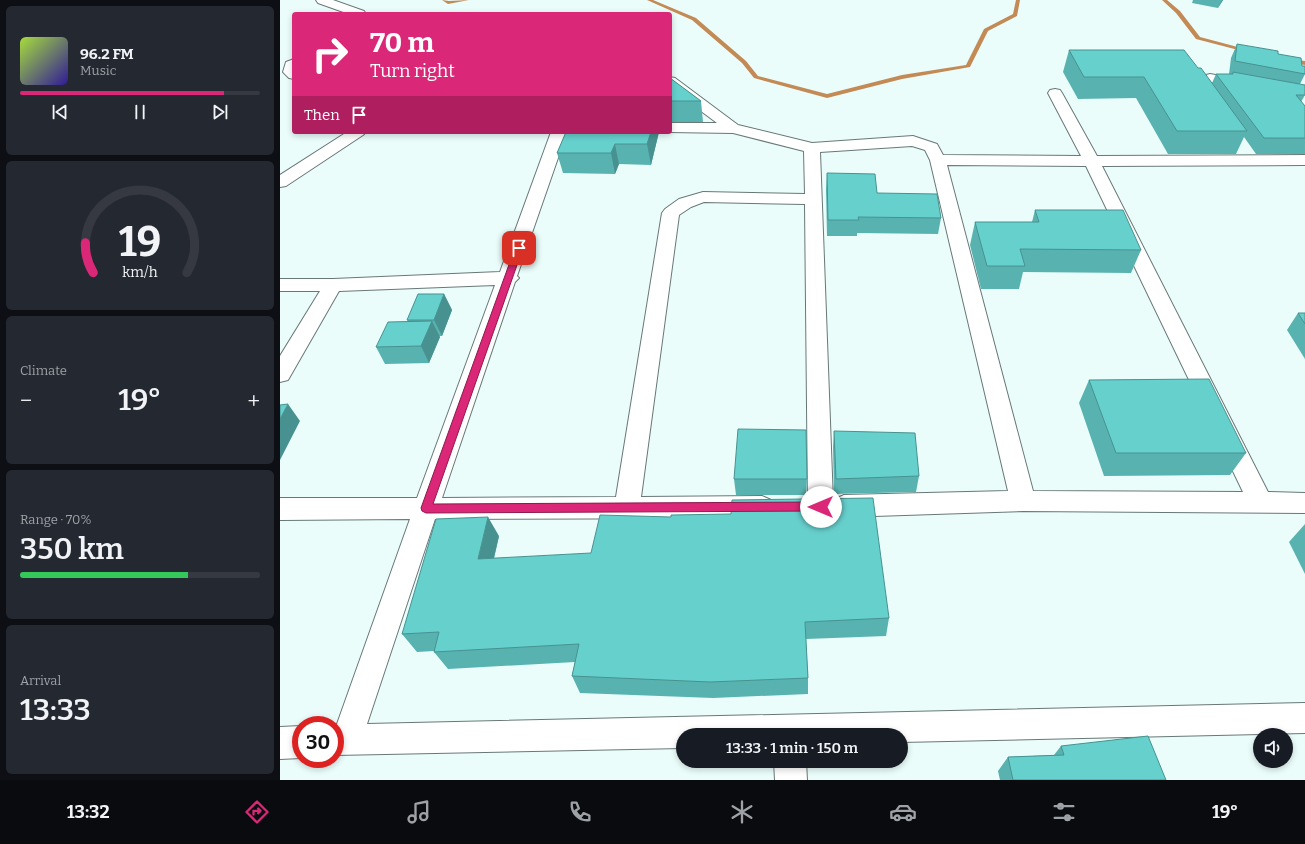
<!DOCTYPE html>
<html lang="en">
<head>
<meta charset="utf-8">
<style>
	:root { --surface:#171b24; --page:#242831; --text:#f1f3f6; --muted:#9ea1a6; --line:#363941; --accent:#db2777 }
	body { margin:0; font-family:Bitter,serif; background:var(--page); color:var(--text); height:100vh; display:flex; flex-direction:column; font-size:15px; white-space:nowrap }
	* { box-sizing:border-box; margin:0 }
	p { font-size:13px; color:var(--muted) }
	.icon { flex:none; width:22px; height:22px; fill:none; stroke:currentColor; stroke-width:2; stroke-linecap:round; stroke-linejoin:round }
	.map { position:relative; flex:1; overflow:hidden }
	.panel { display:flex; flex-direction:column; gap:6px; padding:6px; background:#0d0f14; width:280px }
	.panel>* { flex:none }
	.top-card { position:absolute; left:12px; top:12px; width:380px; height:122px; border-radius:4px; box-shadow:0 2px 6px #0003; background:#db2777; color:#fff; overflow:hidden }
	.tools { position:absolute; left:973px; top:728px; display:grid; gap:8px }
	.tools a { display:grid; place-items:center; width:40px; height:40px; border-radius:50%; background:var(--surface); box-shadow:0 2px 6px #0003; font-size:20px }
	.speed { position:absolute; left:12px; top:716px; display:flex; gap:8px; font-size:20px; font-weight:700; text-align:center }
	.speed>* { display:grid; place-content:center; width:52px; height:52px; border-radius:50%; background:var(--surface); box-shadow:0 2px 6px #0003; line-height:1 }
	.speed .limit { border:6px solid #d22; background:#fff; color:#111 }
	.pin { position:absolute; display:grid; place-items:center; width:34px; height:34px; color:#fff; margin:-17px; border-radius:8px; box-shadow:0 2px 6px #0006 }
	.me { position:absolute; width:44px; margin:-22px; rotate:270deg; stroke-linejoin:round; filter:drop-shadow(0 0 3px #0008) }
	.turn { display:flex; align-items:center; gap:14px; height:84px; padding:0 12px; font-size:18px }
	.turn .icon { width:52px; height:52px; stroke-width:2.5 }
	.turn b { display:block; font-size:28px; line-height:34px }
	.then { display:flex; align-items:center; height:38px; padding:0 12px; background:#0003; gap:8px; font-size:15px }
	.big { font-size:30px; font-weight:600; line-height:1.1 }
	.panel .tile { flex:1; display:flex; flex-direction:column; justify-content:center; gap:6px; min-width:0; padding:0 14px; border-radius:6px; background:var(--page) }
	.panel .dial { align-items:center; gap:0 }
	.dial svg { height:104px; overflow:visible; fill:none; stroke:var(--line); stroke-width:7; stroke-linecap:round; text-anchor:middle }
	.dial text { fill:var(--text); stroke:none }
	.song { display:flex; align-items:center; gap:12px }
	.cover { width:48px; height:48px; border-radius:6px; background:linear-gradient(135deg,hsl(80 70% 55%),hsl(250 70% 35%)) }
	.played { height:4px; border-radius:2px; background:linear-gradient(90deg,var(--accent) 85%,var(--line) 85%) }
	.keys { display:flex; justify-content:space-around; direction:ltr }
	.heat { display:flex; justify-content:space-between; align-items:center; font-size:22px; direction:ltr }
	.charge { height:6px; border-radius:3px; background:linear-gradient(90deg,#34c759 70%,var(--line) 0) }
	.trip { position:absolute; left:396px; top:728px; width:232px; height:40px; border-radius:20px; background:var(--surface); box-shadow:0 2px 6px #0003; font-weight:600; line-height:40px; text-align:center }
	.tabs { display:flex; height:64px; justify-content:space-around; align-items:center; background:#090b0e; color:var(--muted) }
	.tabs .icon { width:28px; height:28px }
	.tabs .selected { color:var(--accent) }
	.tabs b { font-size:18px; color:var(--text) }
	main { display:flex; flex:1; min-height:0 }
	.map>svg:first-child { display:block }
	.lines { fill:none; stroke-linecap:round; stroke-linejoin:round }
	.stream { fill:#c48a56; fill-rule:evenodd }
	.minor-casing { stroke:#687877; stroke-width:2 }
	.minor { fill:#fff; fill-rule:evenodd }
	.wall { fill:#58b3b0 }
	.shaded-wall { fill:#479290 }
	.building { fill:#66d0cd; stroke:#479290 }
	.route { fill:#db2777; stroke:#8e194d }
</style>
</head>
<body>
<main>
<section class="panel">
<div class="tile">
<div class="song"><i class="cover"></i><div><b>96.2 FM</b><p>Music</p></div></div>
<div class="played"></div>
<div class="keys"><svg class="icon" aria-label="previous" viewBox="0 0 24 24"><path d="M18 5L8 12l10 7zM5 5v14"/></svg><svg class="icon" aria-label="pause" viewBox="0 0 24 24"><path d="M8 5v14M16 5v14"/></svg><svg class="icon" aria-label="next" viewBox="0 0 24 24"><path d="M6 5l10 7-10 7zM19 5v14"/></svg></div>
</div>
<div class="tile dial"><svg viewBox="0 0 100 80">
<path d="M14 69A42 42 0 1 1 86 69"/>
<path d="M14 69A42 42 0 0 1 8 46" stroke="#db2777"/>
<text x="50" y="56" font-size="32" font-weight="700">19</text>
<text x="50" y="72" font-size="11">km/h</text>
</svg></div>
<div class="tile"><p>Climate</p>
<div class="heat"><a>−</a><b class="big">19°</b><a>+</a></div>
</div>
<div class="tile"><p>Range · 70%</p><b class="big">350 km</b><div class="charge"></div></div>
<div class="tile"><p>Arrival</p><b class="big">13:33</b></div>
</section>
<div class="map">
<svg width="1025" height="780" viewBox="0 0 1025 780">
	<rect width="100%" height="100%" fill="#eafdfb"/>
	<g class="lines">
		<path class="stream" d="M162,0L169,1L189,0L168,4Z
			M367,0H373L416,18L466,61L478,76L547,94L622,75L686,65L704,29L733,14L736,0H740L737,16L708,31L690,67L622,79L547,98L474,78L462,63L412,20Z
			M882,0H887L900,11L920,37L969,50L966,52L916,39L896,13Z
			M1009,59L1025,61V65L1007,62V60Z"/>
		<g class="minor-casing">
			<path id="minor" d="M36,0H53L84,11L86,14H69L38,3Z
				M14,59V79L9,78L3,72L6,62Z
				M930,74L968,81L970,84L968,87L963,88L930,82L924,84L932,96L930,99L925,100L920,99L909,82L911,79Z
				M390,77L395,78L458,125L532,143L633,136L657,144L663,155L801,156L768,93L770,90L775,89L780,90L782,93L817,156L1025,155V165L822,166L988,492L1025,493V513L743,511L564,517L555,513L553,509L550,514L541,518L532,514L528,507L525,204L424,202L411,207L399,215L361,497L482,496L491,500L495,507L491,514L482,518L155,519L87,724L1025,703V733L621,742V735H403V748L55,755L54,725L57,724L130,519L0,520V498H137L215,285L59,291L8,380L0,382V356L40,291H0V279H53L220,272L271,132H287L237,276L239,278L235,282L162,498L336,497L382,213L385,209L399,199L423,192L525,194L524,151L453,133L388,132H390V123H437L390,88ZM632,146L645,150L650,160L728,491L564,495L555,499L553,502L540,152ZM667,165L806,166L963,492L753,491Z
				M67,132H86L83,135L6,186L0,187V175Z
				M21,726V758L0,759V727Z
				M494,761H526L527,780H495Z"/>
		</g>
		<use href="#minor" class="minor"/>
	</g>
	<path class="wall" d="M913,0H943L938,8L912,3Z
		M957,44L998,54L1022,66L1025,74L1020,84L1025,95L1021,102L1025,106V154H976L964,137L956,154H888L856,98L798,99L783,72L789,50L918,68L932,83L936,74H949L951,58Z
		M390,78L421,101L423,122H390Z
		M286,132H379L371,165L339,164L335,174L283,173L277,153Z
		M547,173L661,218L658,234L577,233V236H547L546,189Z
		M755,210L861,250L851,273L743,272L739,289H701L690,245L695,222H752Z
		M164,294L172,310L162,336H159L160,337L149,363L105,364L96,347L128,321L127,320Z
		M1018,313H1025V359L1007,330Z
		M809,380L966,453L950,475L824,476L799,403Z
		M554,431L639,476L636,492L554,494L553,447Z
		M454,479H527L526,495H456Z
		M1025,524V574L1009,542Z
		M219,536L214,559L609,618L606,636L526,639L528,678V694L433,698L300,693L292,676L295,662L168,669L154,652V651L137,652L122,634Z
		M781,746L886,780H720L718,771L728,757L774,755Z"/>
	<path class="shaded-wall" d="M942,0H943L938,8Z
		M371,132H379L371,165L367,144Z
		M335,144L339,164L335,174L331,153Z
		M164,294L172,310L162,336L154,320Z
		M152,321L160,337L149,363L141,346Z
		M8,404L20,421L0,460V419Z
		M208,517L219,536L209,578L198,559Z"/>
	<path class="building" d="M957,44L998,51V54L1021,58L1022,66H1025V74L955,61Z
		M789,50H904L918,68H921L967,131H897L864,77H804Z
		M953,72L1025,85V95H1016L1025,106V138H984L936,74H953Z
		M390,78L421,101H390Z
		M286,132H371L367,144H335L331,153H277Z
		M547,173L595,174L597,193L657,194L661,218L578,217L579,220H548Z
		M755,210H843L861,250L740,249L745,266H707L695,222H759Z
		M138,294H164L154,320H127Z
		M1018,313H1025V324Z
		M152,321L141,346L96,347L108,322Z
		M929,379L966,453H836L809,380Z
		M8,404L0,419V405Z
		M458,429L526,430L527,479H454Z
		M554,431L635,433L639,476L556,479Z
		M593,498L609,618L525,622L528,678L430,682L292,676L299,644L154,652L159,632L122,634L156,519L208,517L198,559L311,553L320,515L391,517V515L451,514L452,500Z
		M868,736L886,780H733L728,757L784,755L781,746Z"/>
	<path class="route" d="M239,246L243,248L153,504L541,502L544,504L546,507L544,510L541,511L146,513L142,511L141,508L235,248Z"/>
</svg>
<div class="tools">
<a><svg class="icon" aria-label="sound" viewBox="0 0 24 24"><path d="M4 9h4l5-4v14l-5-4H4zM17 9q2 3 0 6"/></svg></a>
</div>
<div class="speed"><div class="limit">30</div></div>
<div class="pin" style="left:239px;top:248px;background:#d93025"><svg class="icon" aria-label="arrive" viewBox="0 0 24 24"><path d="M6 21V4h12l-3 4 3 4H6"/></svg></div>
<svg class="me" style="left:541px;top:507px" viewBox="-20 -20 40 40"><circle r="19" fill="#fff"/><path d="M0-13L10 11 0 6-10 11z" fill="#db2777"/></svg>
<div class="trip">13:33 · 1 min · 150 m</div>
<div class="top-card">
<div class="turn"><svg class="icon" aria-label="right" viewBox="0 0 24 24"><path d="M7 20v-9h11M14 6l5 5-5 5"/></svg><div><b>70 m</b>Turn right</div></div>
<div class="then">Then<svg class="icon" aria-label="arrive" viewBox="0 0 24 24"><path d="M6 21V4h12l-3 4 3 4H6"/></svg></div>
</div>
</div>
</main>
<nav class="tabs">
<b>13:32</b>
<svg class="icon selected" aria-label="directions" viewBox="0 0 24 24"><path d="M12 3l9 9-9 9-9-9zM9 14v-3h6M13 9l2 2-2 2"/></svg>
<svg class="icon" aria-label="music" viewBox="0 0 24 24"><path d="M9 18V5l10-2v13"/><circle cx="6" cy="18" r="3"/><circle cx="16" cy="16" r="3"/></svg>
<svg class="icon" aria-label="phone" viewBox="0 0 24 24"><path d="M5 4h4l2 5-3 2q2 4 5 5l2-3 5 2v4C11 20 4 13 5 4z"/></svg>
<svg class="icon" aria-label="climate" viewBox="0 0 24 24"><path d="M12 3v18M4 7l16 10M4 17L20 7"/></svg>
<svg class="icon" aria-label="car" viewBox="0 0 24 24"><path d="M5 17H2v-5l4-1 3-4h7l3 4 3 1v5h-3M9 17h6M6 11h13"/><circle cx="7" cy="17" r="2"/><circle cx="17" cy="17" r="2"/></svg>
<svg class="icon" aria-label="filters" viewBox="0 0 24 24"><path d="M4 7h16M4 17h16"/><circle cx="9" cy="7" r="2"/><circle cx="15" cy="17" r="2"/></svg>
<b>19°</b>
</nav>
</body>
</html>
